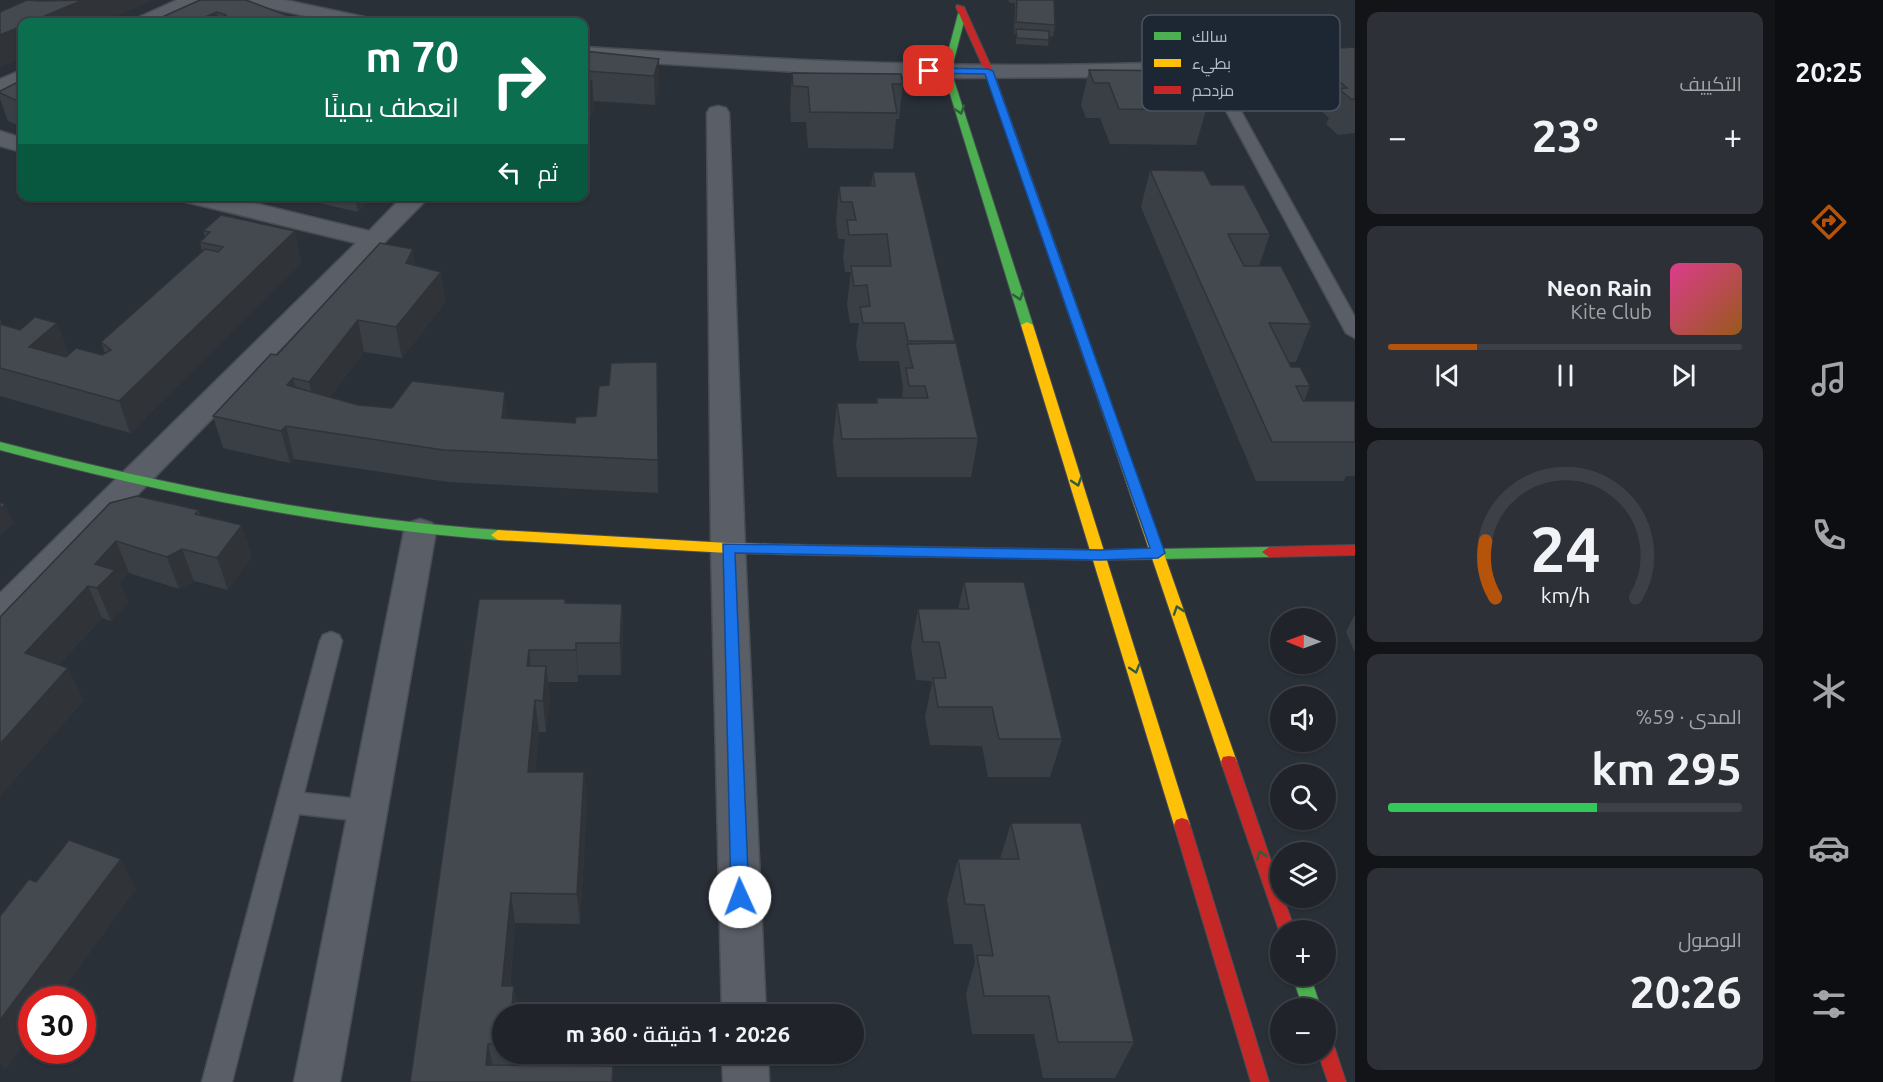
<!DOCTYPE html>
<html lang="ar">
<head>
<meta charset="utf-8">
<style>
	:root { --surface:#20242a; --page:#2d3036; --text:#f1f3f6; --muted:#a2a4a8; --line:#3d4147; --accent:#b45309 }
	body { margin:0; font-family:Ubuntu,Cairo,sans-serif; background:var(--page); color:var(--text); direction:rtl; height:100vh; display:flex; flex-direction:column; font-size:22px; white-space:nowrap }
	* { box-sizing:border-box; margin:0 }
	p { font-size:20px; color:var(--muted) }
	.icon { flex:none; width:33px; height:33px; fill:none; stroke:currentColor; stroke-width:2; stroke-linecap:round; stroke-linejoin:round }
	.map { position:relative; flex:1; overflow:hidden; direction:ltr }
	.sheet { display:flex; flex-direction:column; gap:12px; padding:12px; background:#121417; width:420px }
	.sheet>* { flex:none }
	.top-card { position:absolute; left:18px; top:18px; width:570px; height:183px; border-radius:12px; box-shadow:0 2px 4px #0004,0 0 0 2px var(--line); direction:rtl; background:#0b6e4f; color:#fff; overflow:hidden }
	.needle { width:39px; rotate:271deg }
	.buttons { position:absolute; left:1270px; top:608px; display:grid; gap:12px }
	.buttons a { display:grid; place-items:center; width:66px; height:66px; border-radius:50%; background:var(--surface); box-shadow:0 2px 4px #0004,0 0 0 2px var(--line); font-size:30px }
	.speed { position:absolute; left:18px; top:986px; display:flex; gap:12px; font-size:30px; font-weight:700; text-align:center }
	.speed>* { display:grid; place-content:center; width:78px; height:78px; border-radius:50%; background:var(--surface); box-shadow:0 2px 4px #0004,0 0 0 2px var(--line); line-height:1 }
	.speed .limit { border:9px solid #d22; background:#fff; color:#111 }
	.pin { position:absolute; display:grid; place-items:center; width:51px; height:51px; color:#fff; margin:-26px; border-radius:12px; box-shadow:0 3px 9px #0006 }
	.me { position:absolute; width:66px; margin:-33px; rotate:358deg; stroke-linejoin:round; filter:drop-shadow(0 0 4px #0008) }
	.turn { display:flex; align-items:center; gap:21px; height:126px; padding:0 30px; font-size:27px }
	.turn .icon { width:78px; height:78px; stroke-width:2.5 }
	.turn b { display:block; font-size:42px; line-height:51px }
	.then { display:flex; align-items:center; height:57px; padding:0 30px; background:#0003; gap:12px; font-size:22px }
	.big { font-size:45px; font-weight:600; line-height:1.1 }
	.sheet .tile { flex:1; display:flex; flex-direction:column; justify-content:center; gap:9px; min-width:0; padding:0 21px; border-radius:12px; background:var(--page) }
	.sheet .dial { align-items:center; gap:0 }
	.dial svg { height:156px; overflow:visible; fill:none; stroke:var(--line); stroke-width:7; stroke-linecap:round; text-anchor:middle }
	.dial text { fill:var(--text); stroke:none }
	.song { display:flex; align-items:center; gap:18px }
	.cover { width:72px; height:72px; border-radius:9px; background:linear-gradient(135deg,hsl(330 70% 55%),hsl(30 70% 35%)) }
	.played { height:6px; border-radius:3px; background:linear-gradient(90deg,var(--accent) 25%,var(--line) 25%) }
	.keys { display:flex; justify-content:space-around; direction:ltr }
	.heat { display:flex; justify-content:space-between; align-items:center; font-size:33px; direction:ltr }
	.charge { height:9px; border-radius:4px; background:linear-gradient(90deg,#34c759 59%,var(--line) 0) }
	.trip { position:absolute; left:492px; top:1004px; width:372px; height:60px; border-radius:30px; background:var(--surface); box-shadow:0 2px 4px #0004,0 0 0 2px var(--line); font-weight:600; line-height:60px; text-align:center; direction:rtl }
	main { display:flex; flex:1; min-height:0 }
	.tabs { display:flex; flex-direction:column; width:108px; justify-content:space-around; align-items:center; background:#0d0e11; color:var(--muted) }
	.tabs .icon { width:42px; height:42px }
	.tabs .on { color:var(--accent) }
	.tabs b { font-size:27px; color:var(--text) }
	.map>svg:first-child { display:block }
	.lines { fill:none; stroke-linecap:round; stroke-linejoin:round }
	.lane-casing { stroke:#484c53; stroke-width:3 }
	.street-casing { stroke:#484c53; stroke-width:3 }
	.fast-casing { stroke:#484c53; stroke-width:2 }
	.slow-casing { stroke:#484c53; stroke-width:2 }
	.jam-casing { stroke:#484c53; stroke-width:2 }
	.lane { fill:#5a5e66; fill-rule:evenodd }
	.street { fill:#5a5e66; fill-rule:evenodd }
	.fast { fill:#4caf50; fill-rule:evenodd }
	.slow { fill:#ffc107; fill-rule:evenodd }
	.jam { fill:#c62828; fill-rule:evenodd }
	.wall { fill:#3a3f45 }
	.shaded-wall { fill:#303338 }
	.building { fill:#444950; stroke:#303338; stroke-width:1.5 }
	.oneway { stroke:#305d3f }
	.route { fill:#1a73e8; stroke:#114b97; stroke-width:1.5 }
	.key { fill:#1d2633; stroke:#4a5360; stroke-width:1.5 }
	.key-label { font-size:16px; fill:#b4bcc9 }
</style>
</head>
<body>
<main>
<nav class="tabs">
<b>20:25</b>
<svg class="icon on" aria-label="directions" viewBox="0 0 24 24"><path d="M12 3l9 9-9 9-9-9zM9 14v-3h6M13 9l2 2-2 2"/></svg>
<svg class="icon" aria-label="music" viewBox="0 0 24 24"><path d="M9 18V5l10-2v13"/><circle cx="6" cy="18" r="3"/><circle cx="16" cy="16" r="3"/></svg>
<svg class="icon" aria-label="phone" viewBox="0 0 24 24"><path d="M5 4h4l2 5-3 2q2 4 5 5l2-3 5 2v4C11 20 4 13 5 4z"/></svg>
<svg class="icon" aria-label="climate" viewBox="0 0 24 24"><path d="M12 3v18M4 7l16 10M4 17L20 7"/></svg>
<svg class="icon" aria-label="car" viewBox="0 0 24 24"><path d="M5 17H2v-5l4-1 3-4h7l3 4 3 1v5h-3M9 17h6M6 11h13"/><circle cx="7" cy="17" r="2"/><circle cx="17" cy="17" r="2"/></svg>
<svg class="icon" aria-label="filters" viewBox="0 0 24 24"><path d="M4 7h16M4 17h16"/><circle cx="9" cy="7" r="2"/><circle cx="15" cy="17" r="2"/></svg>
</nav>
<section class="sheet">
<div class="tile"><p>التكييف</p>
<div class="heat"><a>−</a><b class="big">23°</b><a>+</a></div>
</div>
<div class="tile">
<div class="song"><i class="cover"></i><div><b>Neon Rain</b><p>Kite Club</p></div></div>
<div class="played"></div>
<div class="keys"><svg class="icon" aria-label="previous" viewBox="0 0 24 24"><path d="M18 5L8 12l10 7zM5 5v14"/></svg><svg class="icon" aria-label="pause" viewBox="0 0 24 24"><path d="M8 5v14M16 5v14"/></svg><svg class="icon" aria-label="next" viewBox="0 0 24 24"><path d="M6 5l10 7-10 7zM19 5v14"/></svg></div>
</div>
<div class="tile dial"><svg viewBox="0 0 100 80">
<path d="M14 69A42 42 0 1 1 86 69"/>
<path d="M14 69A42 42 0 0 1 9 40" stroke="#b45309"/>
<text x="50" y="56" font-size="32" font-weight="700">24</text>
<text x="50" y="72" font-size="11">km/h</text>
</svg></div>
<div class="tile"><p>المدى · 59%</p><b class="big">295 km</b><div class="charge"></div></div>
<div class="tile"><p>الوصول</p><b class="big">20:26</b></div>
</section>
<div class="map">
<svg width="1355" height="1082" viewBox="0 0 1355 1082">
	<rect width="100%" height="100%" fill="#2a3038"/>
	<g class="lines">
		<g class="lane-casing">
			<path id="lane" d="M1210,64L1217,68L1355,317V338L1346,333L1203,68Z
				M331,632L339,635L342,641L304,793L368,800L377,804L381,811L377,818L368,822L299,814L232,1082H202L320,641L323,635Z"/>
		</g>
		<g class="street-casing">
			<path id="street" d="M177,0H204L201,4L160,22H134L137,18Z
				M246,0H285L369,18L372,22H335L249,4Z
				M584,47C687,53 789,61 892,63C1047,68 1201,63 1355,54V66L1123,77L950,78L815,73L584,59Z
				M22,70V85L0,94V79Z
				M718,106L726,108L729,113L745,548L766,1014H722L711,548L707,113L710,108Z
				M0,131L22,138V152L0,146Z
				M179,196H225L369,231L403,196H430L12,623L0,627V593L356,243L182,201Z
				M420,519L432,523L436,531L340,1082H294L404,531L408,523Z
				M722,1053H768L769,1082H723Z"/>
		</g>
		<g class="fast-casing">
			<path id="fast" d="M962,11L966,14L951,71L1033,325L1027,328L1021,325L943,71L958,14Z
				M1042,219L1047,222L1123,437L1121,440L1117,441L1111,437L1037,222Z
				M0,442C165,485 327,518 498,530L505,535L498,540C327,527 165,494 0,450Z
				M808,545L1100,550L1269,547L1276,552L1269,557L1100,560L808,555L801,550Z
				M1292,975H1310L1321,1008H1303Z"/>
		</g>
		<g class="slow-casing">
			<path id="slow" d="M1027,322L1033,325L1190,825L1188,830L1182,832L1176,830L1174,825L1021,325Z
				M1117,433L1123,437L1237,762L1235,767L1229,768L1223,767L1221,762L1111,437Z
				M498,530L728,543L808,545L815,550L808,555L728,553L498,540L491,535Z"/>
		</g>
		<g class="jam-casing">
			<path id="jam" d="M957,5L964,7L993,71L1047,222L1046,224H1038L1037,222L985,71L956,7Z
				M1355,545V555L1269,557L1262,552L1269,547Z
				M1229,756L1235,757L1237,762L1281,890V897H1283L1295,930H1281V936L1221,762L1223,757Z
				M1182,818L1188,820L1190,825L1269,1082H1251L1174,825L1176,820Z
				M1326,1040L1333,1043L1346,1082H1328L1318,1053H1326Z"/>
		</g>
		<use href="#lane" class="lane"/>
		<use href="#street" class="street"/>
		<use href="#fast" class="fast"/>
		<use href="#slow" class="slow"/>
		<use href="#jam" class="jam"/>
	</g>
	<path class="wall" d="M200,0L292,22H151Z
		M1008,0H1054L1055,25L1053,37L1049,36L1048,46L1016,44V34H1014L1015,3H1010Z
		M1355,47V133L1338,135L1326,124L1329,118L1319,109L1310,110L1296,97L1308,62L1322,61L1326,49Z
		M584,51L659,59V88L655,105L593,101L594,110L585,122H584Z
		M1089,70L1203,81L1199,95L1206,110L1196,145L1110,144L1100,118H1086L1081,105Z
		M792,73L903,84L899,119H896L893,149L808,148L806,122H791L790,108Z
		M22,80V127L8,121L0,99V91Z
		M1150,170L1211,185L1270,234L1259,266L1311,324L1296,362H1289L1291,367L1310,386L1304,401H1355V476H1346L1344,481H1256L1141,207Z
		M873,172L955,341V343L978,438L971,477H837L833,442L837,403H876L877,398H902L903,388L899,361H859L856,345L859,323H850L847,304L851,272H845L843,258L845,239H838L836,222L839,186H871Z
		M289,196H373L358,212Z
		M221,215L302,262L130,433L0,396V319L2,325L20,330L57,323L69,354L102,355L105,353L101,342L202,252L200,242L205,237L203,231Z
		M415,265L441,272L445,303L402,358L364,352L330,397L358,405L508,419L575,423L596,416L609,385L657,362L658,493L448,482L294,459L290,463L223,448L213,416L277,355Z
		M110,503L199,510L200,516L242,525L252,557L228,590L194,581L179,589L129,573L120,583L128,602L111,621L102,618L59,665L84,700L1,795H0V617Z
		M964,582L1062,739L1050,777H988L982,746L930,745L925,717L932,683L931,681L916,680L911,647L918,609H958Z
		M479,599H565L566,603L622,604L623,636L621,675H578V682H548L550,698L546,732H539L535,772H584L587,803L580,924L515,923L510,986H514L519,1014H502V1053H516L514,1065L410,1082Z
		M1355,614V653L1346,632Z
		M1011,823L1134,1042L1115,1078H1043L1034,1034H972L966,994L975,962L972,944H954L947,899L958,859H1000Z"/>
	<path class="shaded-wall" d="M83,0H154L103,22H30Z
		M217,12L219,22H200V19Z
		M194,17L196,22H183Z
		M291,17L292,22H278Z
		M22,26V58L0,68V35Z
		M659,59V88L655,105L654,76Z
		M586,71L587,88L592,81L594,110L585,122L584,75Z
		M355,196H373L358,212Z
		M295,231L302,262L130,433L119,401Z
		M413,249L418,280L406,263Z
		M441,272L445,303L402,358L396,327Z
		M358,320L364,352L317,414L309,382Z
		M57,323L69,354L42,378L29,347Z
		M293,378L301,410L287,385Z
		M505,392L508,424L502,418Z
		M286,426L294,459L290,463L281,431Z
		M5,504L14,523L0,537V509Z
		M242,525L252,557L228,590L217,558Z
		M116,541L129,573L120,583L128,602L111,621L97,588L95,564Z
		M182,549L194,581L179,589L167,557Z
		M88,586L102,618L41,685L25,653Z
		M622,604L623,636L621,675L620,643Z
		M576,643L578,675V682L576,650Z
		M529,650L532,682L527,666Z
		M546,666L550,698L546,732L543,701Z
		M68,668L84,700L1,795L0,794V744Z
		M535,700L539,732L532,803L528,772Z
		M584,772L587,803L580,924L577,894Z
		M121,859L136,889L57,999H32V1034L5,1070L0,1064V1020Z
		M511,893L515,923L507,1014L502,986Z
		M514,986L519,1014H511Z
		M488,1044L494,1072L486,1065Z
		M510,1053H516L514,1071Z"/>
	<path class="building" d="M27,0L41,1L83,0L30,22H22V26L0,35V12Z
		M200,0H246L291,17L278,22H232L221,18L226,15L217,12L200,19L194,17L183,22H151Z
		M1017,0H1054L1055,25L1016,22Z
		M1016,29L1049,31V40L1017,38Z
		M1355,47V99H1351L1339,89L1347,88L1331,74L1322,75L1308,62L1338,60L1326,49Z
		M584,51L659,59L654,76L586,71L584,75Z
		M1089,70L1198,71L1203,81H1192L1206,110L1119,109L1109,83H1094Z
		M792,73L901,74L903,84H892L897,113L810,112L808,87L793,86Z
		M22,80V103L0,93V91Z
		M584,80L592,81L584,93Z
		M1150,170L1204,171L1211,185H1244L1270,234H1228L1244,266H1281L1311,324L1269,323L1291,367H1300L1310,386H1296L1303,401H1355V442H1272Z
		M873,172H915L955,341H908L904,323H863L860,307L870,306L867,285L854,286L851,266H891L887,234L849,235L847,220H856L852,202H841L839,186H875Z
		M221,215L295,231L119,401L0,368V324L20,330L35,317L57,323L29,347L66,357L76,348L102,355L111,350L101,342L205,249L218,252L223,247L200,242L210,232L203,231Z
		M380,243L413,249L406,263L441,272L396,327L358,320L309,382L293,378L287,385L358,405L392,408L412,381L505,392L502,418L575,423L576,417L596,416L599,386L609,385L611,363L657,362L658,460L443,450L286,426L281,431L213,416L271,354L277,355Z
		M956,343L978,438L842,439L837,403H877V398H928L925,386H909L906,368H913L907,344Z
		M137,496L199,510L195,514L242,525L217,558L182,549L167,557L116,541L95,564L115,570L97,588L88,586L25,653L68,668L0,744V617L110,503Z
		M0,502L5,504L0,509Z
		M964,582H1024L1062,739H999L992,707H938L933,678H946L939,642H923L918,609H969Z
		M479,599H565V603L622,604L620,643H576V650H529L527,666H546L543,701L535,700L528,772H584L577,894L511,893L502,986H514L511,1014H502V1043L488,1044L486,1065L613,1066L612,1082H410Z
		M1011,823H1081L1134,1042H1058L1049,996H984L977,955L993,956L984,905L965,904L958,859H1019Z
		M69,840L121,859L0,1020V916L29,879L36,882Z"/>
	<defs><path id="oneway-chevron" d="M-2-3.5L2.5 0L-2 3.5" fill="none" stroke-width="1.6" stroke-linecap="round" stroke-linejoin="round" transform="scale(1.5)"/></defs>
	<g class="oneway">
		<use href="#oneway-chevron" transform="translate(960 110) rotate(72)"/>
		<use href="#oneway-chevron" transform="translate(1019 296) rotate(72)"/>
		<use href="#oneway-chevron" transform="translate(1077 482) rotate(72)"/>
		<use href="#oneway-chevron" transform="translate(1178 610) rotate(-109)"/>
		<use href="#oneway-chevron" transform="translate(1135 669) rotate(73)"/>
		<use href="#oneway-chevron" transform="translate(1261 855) rotate(-109)"/>
	</g>
	<path class="route" d="M929,68L988,69L993,71L1165,553L1158,558L1100,560L735,553L749,897L746,903L740,905L734,903L731,897L723,544L1100,550L1150,548L985,74L925,73V69Z"/>
	<rect x="1142" y="15" width="198" height="96" rx="9" class="key"/>
	<rect x="1154" y="32" width="27" height="8" fill="#4caf50"/>
	<rect x="1154" y="59" width="27" height="8" fill="#ffc107"/>
	<rect x="1154" y="86" width="27" height="8" fill="#c62828"/>
	<g class="key-label">
		<text x="1192" y="42">سالك</text>
		<text x="1192" y="69">بطيء</text>
		<text x="1192" y="96">مزدحم</text>
	</g>
</svg>
<div class="buttons">
<a><svg class="needle" viewBox="-14 -14 28 28"><path d="M0-13l5 13h-10z" fill="#e53935"/><path d="M0 13l5-13h-10z" fill="#a2a4a8"/></svg></a>
<a><svg class="icon" aria-label="sound" viewBox="0 0 24 24"><path d="M4 9h4l5-4v14l-5-4H4zM17 9q2 3 0 6"/></svg></a>
<a><svg class="icon" aria-label="search" viewBox="0 0 24 24"><circle cx="10" cy="10" r="6"/><path d="M15 15l6 6"/></svg></a>
<a><svg class="icon" aria-label="layers" viewBox="0 0 24 24"><path d="M12 4l9 5-9 5-9-5zM3 14l9 5 9-5"/></svg></a>
<a>+</a>
<a>−</a>
</div>
<div class="speed"><div class="limit">30</div></div>
<div class="pin" style="left:929px;top:71px;background:#d93025"><svg class="icon" aria-label="arrive" viewBox="0 0 24 24"><path d="M6 21V4h12l-3 4 3 4H6"/></svg></div>
<svg class="me" style="left:740px;top:897px" viewBox="-20 -20 40 40"><circle r="19" fill="#fff"/><path d="M0-13L10 11 0 6-10 11z" fill="#1a73e8"/></svg>
<div class="trip">20:26 · 1 دقيقة · 360 m</div>
<div class="top-card">
<div class="turn"><svg class="icon" aria-label="right" viewBox="0 0 24 24"><path d="M7 20v-9h11M14 6l5 5-5 5"/></svg><div><b>70 m</b>انعطف يمينًا</div></div>
<div class="then">ثم<svg class="icon" aria-label="left" viewBox="0 0 24 24"><path d="M17 20v-9H6M10 6l-5 5 5 5"/></svg></div>
</div>
</div>
</main>
</body>
</html>
